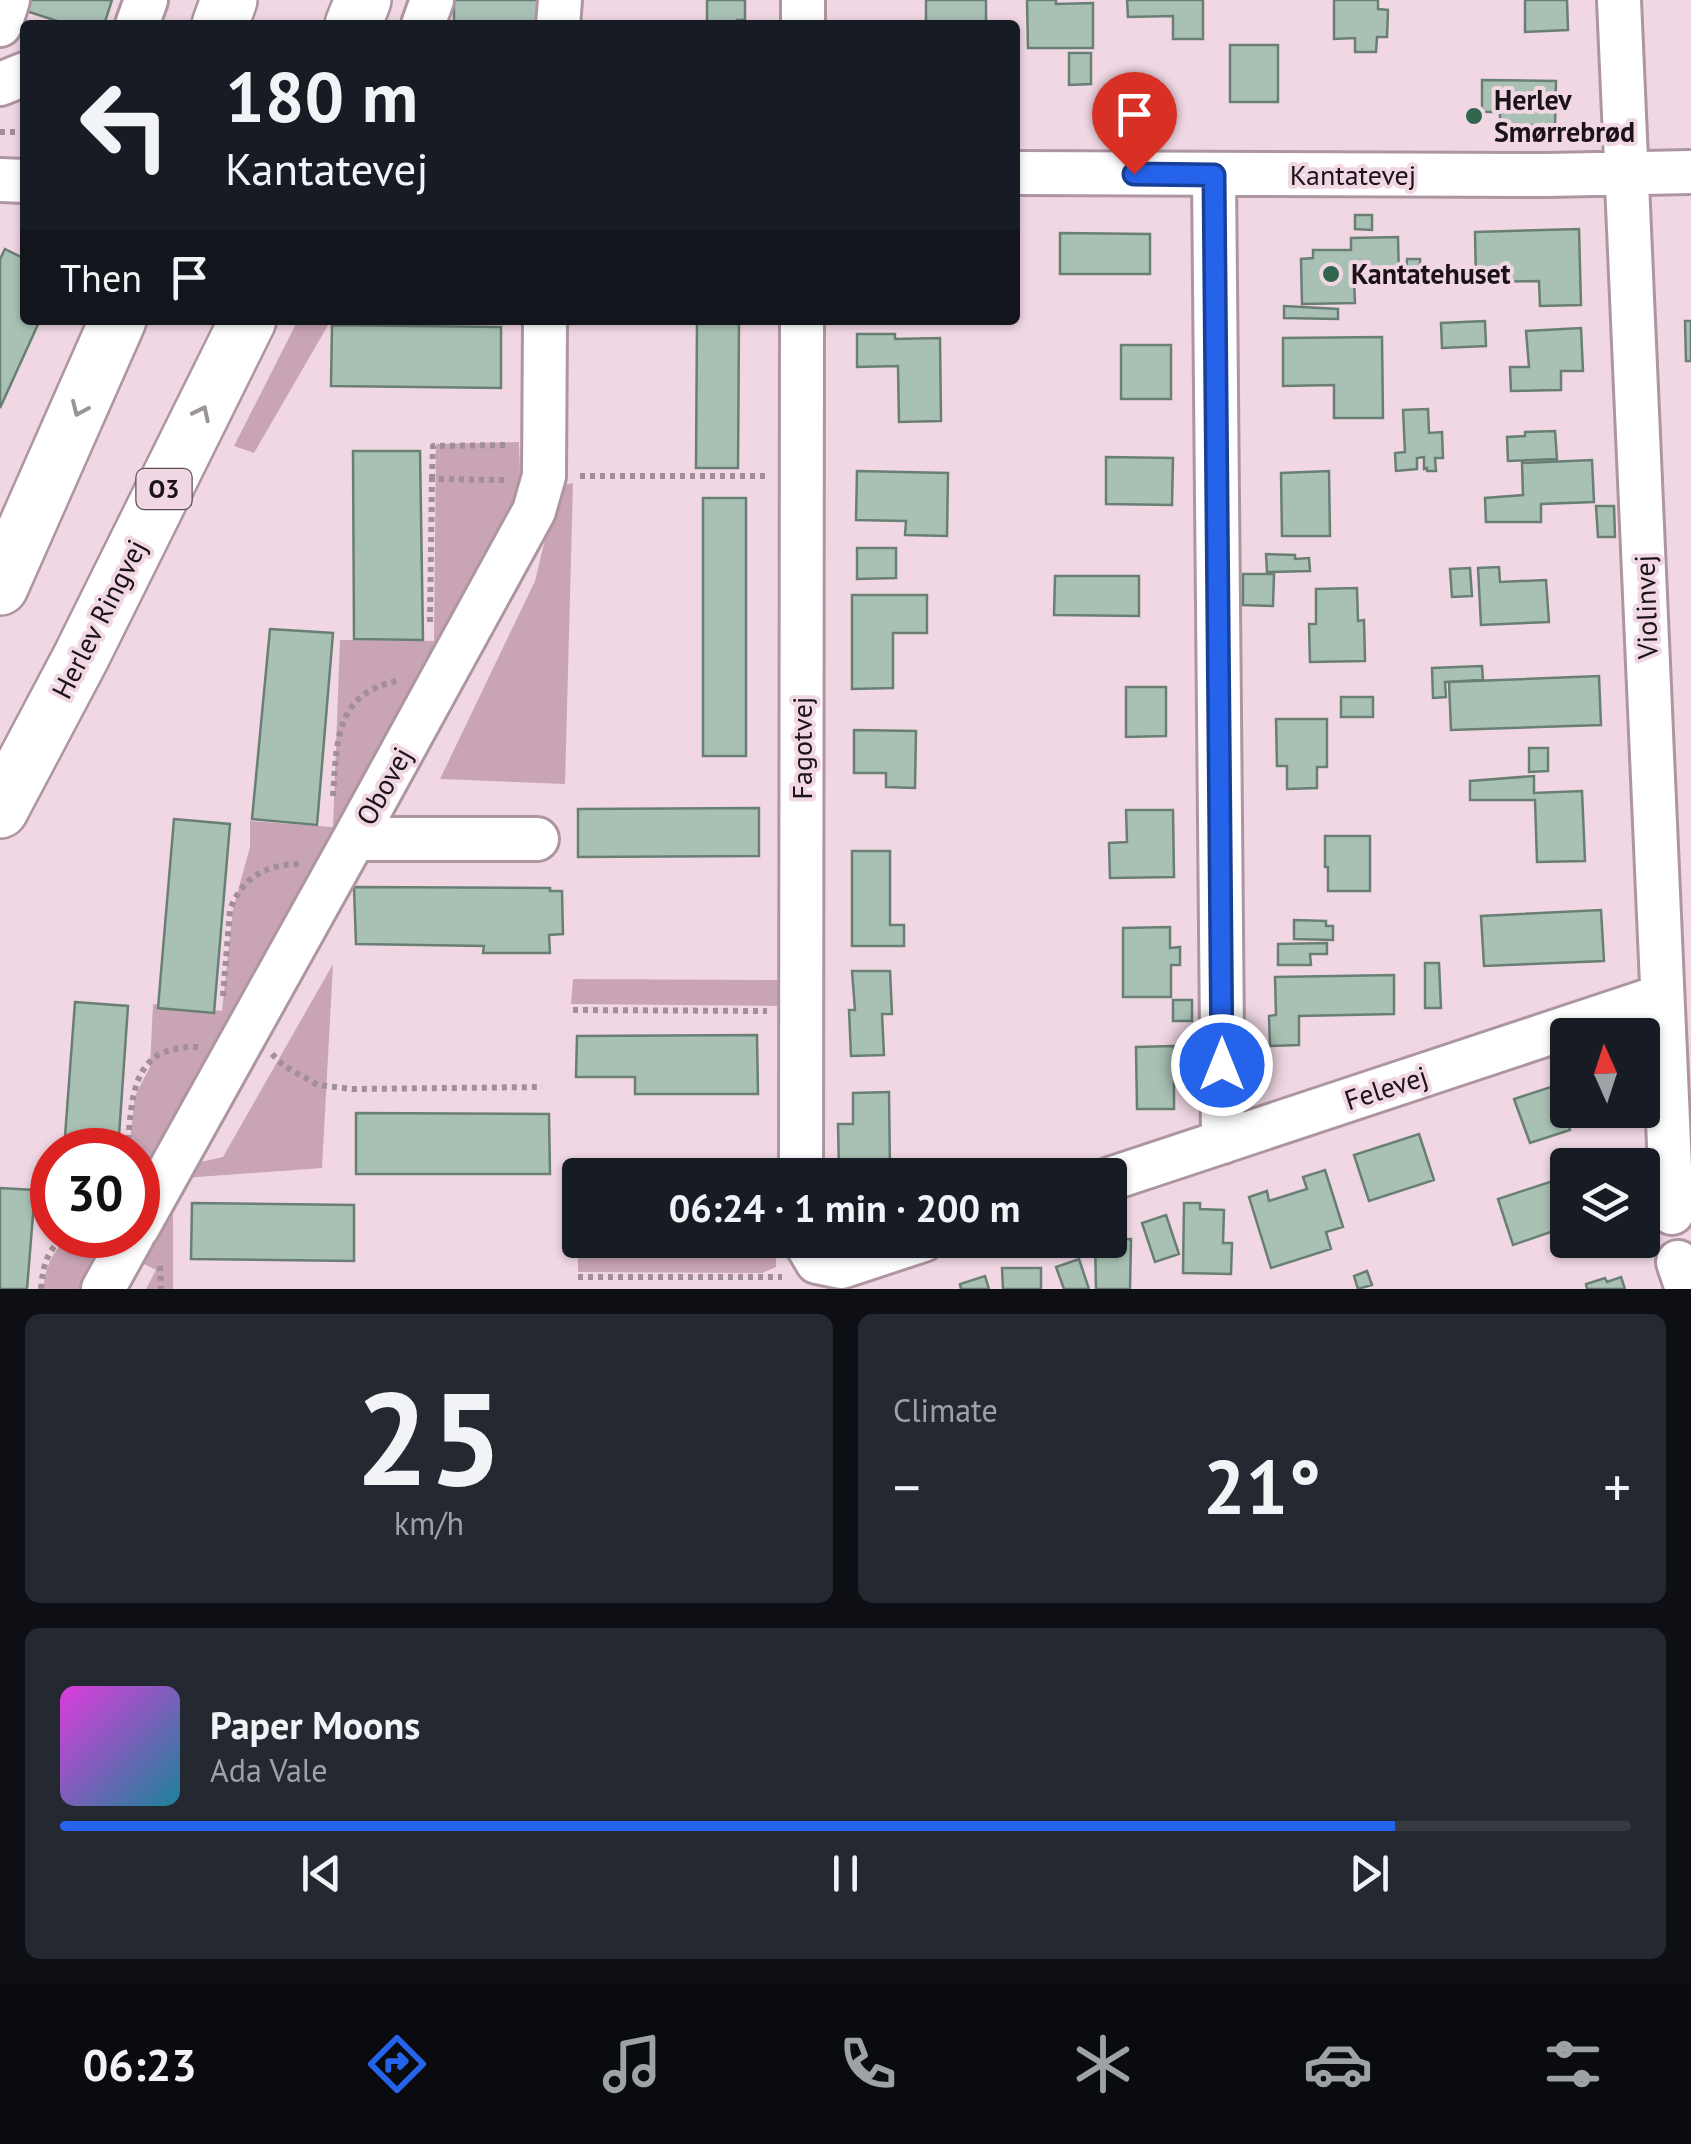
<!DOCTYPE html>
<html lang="en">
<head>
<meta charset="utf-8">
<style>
	:root { --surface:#171b24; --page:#242831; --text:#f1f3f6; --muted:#9ea1a6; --line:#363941; --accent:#2563eb }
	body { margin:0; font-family:"PT Sans",sans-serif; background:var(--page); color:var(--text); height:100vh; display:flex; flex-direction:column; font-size:38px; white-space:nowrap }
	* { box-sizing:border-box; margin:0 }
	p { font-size:32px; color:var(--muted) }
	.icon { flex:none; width:55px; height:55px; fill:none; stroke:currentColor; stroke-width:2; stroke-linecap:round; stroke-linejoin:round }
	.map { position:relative; height:1289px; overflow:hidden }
	.panel { display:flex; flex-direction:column; gap:25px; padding:25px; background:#0d0f14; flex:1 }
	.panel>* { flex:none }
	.guide { position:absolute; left:20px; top:20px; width:1000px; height:305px; border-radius:10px; box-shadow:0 2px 8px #0004; background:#171b24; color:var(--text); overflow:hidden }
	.needle { width:65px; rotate:357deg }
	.controls { position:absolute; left:1550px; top:1018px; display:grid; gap:20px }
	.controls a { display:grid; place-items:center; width:110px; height:110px; border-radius:10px; background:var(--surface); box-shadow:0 2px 8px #0004; font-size:50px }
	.speed { position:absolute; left:30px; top:1128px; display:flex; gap:20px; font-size:50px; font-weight:700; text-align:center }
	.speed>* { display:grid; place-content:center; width:130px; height:130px; border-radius:50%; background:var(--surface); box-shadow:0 2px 8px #0004; line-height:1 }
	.speed .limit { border:15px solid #d22; background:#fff; color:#111 }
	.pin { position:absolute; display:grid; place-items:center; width:85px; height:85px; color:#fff; margin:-102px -42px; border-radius:50% 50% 50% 0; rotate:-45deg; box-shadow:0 0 10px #0007 }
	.pin .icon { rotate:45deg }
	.me { position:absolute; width:110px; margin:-55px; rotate:0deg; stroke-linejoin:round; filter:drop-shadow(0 0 8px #0008) }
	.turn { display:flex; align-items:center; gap:35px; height:210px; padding:0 40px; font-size:45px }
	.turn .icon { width:130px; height:130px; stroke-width:2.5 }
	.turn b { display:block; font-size:70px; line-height:85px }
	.then { display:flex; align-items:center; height:95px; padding:0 40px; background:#0003; gap:20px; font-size:38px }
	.big { font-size:75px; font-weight:700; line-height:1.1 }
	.panel .widget { flex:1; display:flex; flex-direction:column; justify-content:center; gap:15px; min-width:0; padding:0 35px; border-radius:15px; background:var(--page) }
	.panel .dial { align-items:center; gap:0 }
	.dial b { font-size:130px; line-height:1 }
	.song { display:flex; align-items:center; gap:30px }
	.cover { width:120px; height:120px; border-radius:15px; background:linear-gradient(135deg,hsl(300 70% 55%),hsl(190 70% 35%)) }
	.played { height:10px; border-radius:5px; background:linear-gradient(90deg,var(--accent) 85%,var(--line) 85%) }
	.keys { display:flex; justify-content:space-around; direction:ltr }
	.heat { display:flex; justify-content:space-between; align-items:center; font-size:55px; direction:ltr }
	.panel .tiles { flex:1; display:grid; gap:25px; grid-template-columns:1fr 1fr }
	.widget:last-child { grid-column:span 2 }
	.trip { position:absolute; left:562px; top:1158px; width:565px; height:100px; border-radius:10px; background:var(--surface); box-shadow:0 2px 8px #0004; font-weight:700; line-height:100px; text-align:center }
	.tabs { display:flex; height:160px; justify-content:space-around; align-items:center; background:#090b0e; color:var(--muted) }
	.tabs .icon { width:70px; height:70px }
	.tabs .current { color:var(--accent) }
	.tabs b { font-size:45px; color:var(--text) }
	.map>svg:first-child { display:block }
	.green { fill:#c8a4b5 }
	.building { fill:#a9c1b4; stroke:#697f74; stroke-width:2.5 }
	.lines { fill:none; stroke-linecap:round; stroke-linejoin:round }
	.minor-casing { stroke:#ad96a1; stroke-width:48 }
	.major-casing { stroke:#ad96a1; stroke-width:60 }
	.path { stroke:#a18e98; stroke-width:6; stroke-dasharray:5 5; stroke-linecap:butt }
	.minor { stroke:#fff; stroke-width:42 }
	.major { stroke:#fff; stroke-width:55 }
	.oneway { stroke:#999597 }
	.route-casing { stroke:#184099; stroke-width:25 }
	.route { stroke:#2563eb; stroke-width:18 }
	.poi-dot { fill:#2f664d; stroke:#f0d7e3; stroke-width:4 }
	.labels { text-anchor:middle; stroke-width:8; stroke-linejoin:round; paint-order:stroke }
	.shield { fill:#f0d7e3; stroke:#5c4e55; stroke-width:2.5 }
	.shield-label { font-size:25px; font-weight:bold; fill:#1c1318 }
	.poi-label { font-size:28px; font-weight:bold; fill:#1c1318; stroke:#f0d7e3; text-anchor:start }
	.street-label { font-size:28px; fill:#1c1318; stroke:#f0d7e3 }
</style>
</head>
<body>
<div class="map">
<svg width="1691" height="1289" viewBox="0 0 1691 1289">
	<rect width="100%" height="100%" fill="#f0d7e3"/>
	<path class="green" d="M298,320H334H331L254,453L234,446Z
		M519,442L520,472L517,496L138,1188V1150H129L135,1096L150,1067L153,1004L222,1011L233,909L250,847V821L333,827L340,640L434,641L436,444Z
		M573,483L565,784L440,779L535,581L558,486Z
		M333,964L322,1168L183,1178L191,1164L223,1157Z
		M573,979L780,980L779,1006L571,1004Z
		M173,1201V1289H146L156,1270L138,1261Z
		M76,1235H112L82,1289H43C46,1265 53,1246 76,1235Z
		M776,1241V1267L762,1273L578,1272V1244Z"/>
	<path class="building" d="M10,0H112L104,25H69L8,5Z
		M454,0H540V25H454Z
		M707,0H745V20H737V25H707Z
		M926,0H986V25H926Z
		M1027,0H1056V4L1093,3V48H1028Z
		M1127,0H1203V39H1173V16L1128,17Z
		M1334,0H1378V9L1388,10L1387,37H1377L1376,52H1355V38L1334,39Z
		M1525,0H1567L1568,30L1525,32Z
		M1230,45H1278V102H1230Z
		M1069,53H1091V84L1069,85Z
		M1482,80L1556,81L1555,126L1500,125V112H1482Z
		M1355,215H1372V230L1355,229Z
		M1579,229L1581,305L1540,306L1539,281L1476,282L1475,232Z
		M1060,233L1150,234V274H1060Z
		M1398,237L1399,280H1354L1355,303L1302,304L1301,259L1313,258V250H1351V238Z
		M5,249L25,259V320H40L0,408V259Z
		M1407,259H1420V276H1406Z
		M1284,306L1338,309V319L1284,318Z
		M697,320H739L738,468H696Z
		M1485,321L1486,346L1442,348L1441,323Z
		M1685,321H1691V361H1686Z
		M332,325L501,327V388L331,386Z
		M1581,328L1583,371H1561V390L1511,391L1510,367H1529L1526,331Z
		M857,334H895V339L940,338L941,421L899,422L898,366L857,367Z
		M1382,337L1383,418H1334V385L1283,386V338Z
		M1121,345H1171V399H1121Z
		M1428,409L1429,433L1442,432L1443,458H1435L1436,471H1427V468L1424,469V457L1417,458V469L1396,471L1395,453L1405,452L1403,410Z
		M1555,431L1557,459L1508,461L1507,437L1525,436V432Z
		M353,451H420L423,640L354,639Z
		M1106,457L1173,458L1172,505L1106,504Z
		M1592,460L1594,502L1541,504V522H1486L1485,498L1523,495L1522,463Z
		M857,471L948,473L947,536L905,535L906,521L856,520Z
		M1329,471L1330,536H1282L1281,473Z
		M703,498H746V756H703Z
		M1596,506H1614L1615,537H1598Z
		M857,548H896V578L857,579Z
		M1266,554L1295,555V559L1309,558L1310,571L1267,572Z
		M1499,567L1500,582L1546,580L1549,622L1481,625L1478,568Z
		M1470,568L1472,596L1452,597L1450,569Z
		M1243,574H1274L1273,606L1243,605Z
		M1055,576H1139V616L1054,615Z
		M1357,588L1358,621L1364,620L1365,661L1310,662L1309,624H1316V589Z
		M852,595H927V633H893V688L852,689Z
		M270,629L333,633L317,825L252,819Z
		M1482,666L1483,680L1445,682L1446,697L1433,698L1432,668Z
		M1599,676L1601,725L1451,730L1449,682Z
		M1126,687H1166V736L1126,737Z
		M1341,697H1373V717H1341Z
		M1276,719H1327V767H1317V788L1287,789V766H1277Z
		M854,730L916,731L915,788L886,787V773H854Z
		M1529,748H1548V771L1529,772Z
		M1534,776V793L1582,791L1585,861L1537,862L1535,800H1470V781Z
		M759,808V856L578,857V809Z
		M1126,810H1173L1174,877L1110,878L1109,843L1127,842Z
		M174,819L230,824L214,1013L158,1008Z
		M1325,836H1370V891H1328V867H1325Z
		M852,851H890V925H904V946H852Z
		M354,887L550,888V891H562L563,934L549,935L550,953H483L484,946L356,944Z
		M1601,910L1604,961L1484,966L1481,916Z
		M1294,920L1326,921V926H1333V940L1294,939Z
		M1170,927V948L1180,947V965H1171V997H1123V928Z
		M1327,943V954H1310L1311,965H1278V944Z
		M1425,963H1439L1441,1008H1425Z
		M852,971H890L892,1014H882L884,1055L851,1056L849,1010H855Z
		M1394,975V1014L1299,1016V1045L1270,1046L1269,1016L1276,1015L1275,977Z
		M1173,1000H1192V1021H1173Z
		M75,1002L128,1006L118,1150H64Z
		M757,1035L758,1094H635V1077H576L577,1036Z
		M1174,1046V1109H1137L1136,1047Z
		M1554,1086L1570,1130L1530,1143L1514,1099Z
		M889,1092L890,1170H839L838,1124H853V1093Z
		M356,1113L549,1114L550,1174H356Z
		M1419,1134L1434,1180L1369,1201L1354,1155Z
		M1325,1170L1343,1227L1326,1232L1331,1249L1271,1268L1249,1197L1267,1191L1269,1201L1307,1189L1303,1177Z
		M1568,1176V1226L1513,1245L1498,1199Z
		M0,1188L35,1190L27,1289H0Z
		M192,1203L354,1205V1261L191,1259Z
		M1184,1203H1200V1209L1224,1210L1223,1243H1232L1231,1274L1183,1273Z
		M1166,1215L1179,1254L1155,1262L1142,1223Z
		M1131,1239L1130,1289H1096L1095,1240Z
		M1079,1259L1089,1289H1064L1056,1267Z
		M1002,1268H1041V1289H1003Z
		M1367,1271L1372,1285L1358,1289L1354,1276Z
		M985,1276L989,1289H961L960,1284Z
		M1621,1277L1625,1289H1587L1586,1284L1605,1278L1607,1282Z"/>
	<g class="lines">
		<g class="minor-casing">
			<path id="minor" d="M1619,0L1672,1213
				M0,25L8,0
				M137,25L146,0
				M423,25L432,0
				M558,25L560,0
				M803,25V0
				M0,84L25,74
				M1015,173L1547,175L1691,172
				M1214,175L1223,1142
				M0,180L25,181
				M354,839H537
				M801,1175L802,320
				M1110,1179L1662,996
				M138,1227L354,839L534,511L544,476L545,320
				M804,1240L817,1262L841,1267L923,1240
				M1678,1262L1687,1289
				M103,1289L133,1235"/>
		</g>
		<g class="major-casing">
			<path id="major" d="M220,25L229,0
				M353,25L363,0
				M0,587L118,320
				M0,810L81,657L248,320"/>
		</g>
		<path class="path" d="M0,132H25
			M580,476H767
			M432,479L433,446L508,445
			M430,622L432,479L507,480
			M333,796C337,743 334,694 397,681
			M223,996L230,910C242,877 267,864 300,864
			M573,1010L767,1011
			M272,1054L284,1066L318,1085L352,1089L542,1087
			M127,1150C133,1098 129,1045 198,1047
			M160,1266L161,1289
			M578,1277H782
			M41,1289C43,1265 47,1249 67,1235"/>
		<use href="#minor" class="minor"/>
		<use href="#major" class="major"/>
	</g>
	<defs><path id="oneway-chevron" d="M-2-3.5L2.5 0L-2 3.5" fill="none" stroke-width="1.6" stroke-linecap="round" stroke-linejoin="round" transform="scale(2.5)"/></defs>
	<g class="oneway">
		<use href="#oneway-chevron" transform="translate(79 409) rotate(114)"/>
		<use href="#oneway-chevron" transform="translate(202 413) rotate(-64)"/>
	</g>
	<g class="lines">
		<g class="route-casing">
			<path id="route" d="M1134,174L1214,175L1222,1065"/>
		</g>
		<use href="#route" class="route"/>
	</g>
	<g class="poi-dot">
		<circle cx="1474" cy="116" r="10"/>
		<circle cx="1331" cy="274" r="10"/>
	</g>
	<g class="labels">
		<rect class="shield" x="136.5" y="469" width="55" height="40" rx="8"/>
		<g class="shield-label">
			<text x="164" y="498">O3</text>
		</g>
		<g class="poi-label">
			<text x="1494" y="110">Herlev<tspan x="1494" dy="32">Smørrebrød</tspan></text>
			<text x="1351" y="284">Kantatehuset</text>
		</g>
		<g class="street-label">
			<text x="1353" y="185">Kantatevej</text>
			<text transform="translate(1646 607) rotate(-92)" y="10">Violinvej</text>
			<text transform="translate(99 619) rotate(-63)" y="10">Herlev Ringvej</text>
			<text transform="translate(802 748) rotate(-90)" y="10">Fagotvej</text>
			<text transform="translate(384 786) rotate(-61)" y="10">Obovej</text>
			<text transform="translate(1386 1088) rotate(-18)" y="10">Felevej</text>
		</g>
	</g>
</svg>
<div class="controls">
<a><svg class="needle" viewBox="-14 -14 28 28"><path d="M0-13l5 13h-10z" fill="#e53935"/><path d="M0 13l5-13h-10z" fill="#9ea1a6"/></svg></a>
<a><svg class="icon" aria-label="layers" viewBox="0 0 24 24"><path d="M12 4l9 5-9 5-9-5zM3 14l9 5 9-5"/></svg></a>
</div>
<div class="speed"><div class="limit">30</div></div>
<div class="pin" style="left:1134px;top:174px;background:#d93025"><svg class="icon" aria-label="arrive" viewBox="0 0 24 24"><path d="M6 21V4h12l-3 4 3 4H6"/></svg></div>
<svg class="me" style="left:1222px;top:1065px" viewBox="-20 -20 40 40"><circle r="17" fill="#2563eb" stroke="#fff" stroke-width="3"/><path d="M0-11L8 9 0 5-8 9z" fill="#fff"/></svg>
<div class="trip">06:24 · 1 min · 200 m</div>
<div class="guide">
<div class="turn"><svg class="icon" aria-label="left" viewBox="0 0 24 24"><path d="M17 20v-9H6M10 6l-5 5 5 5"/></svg><div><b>180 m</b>Kantatevej</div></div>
<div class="then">Then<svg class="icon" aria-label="arrive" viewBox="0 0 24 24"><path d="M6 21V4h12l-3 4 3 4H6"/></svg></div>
</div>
</div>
<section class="panel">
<div class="tiles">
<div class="widget dial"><b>25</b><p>km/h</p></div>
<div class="widget"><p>Climate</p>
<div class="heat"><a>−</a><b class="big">21°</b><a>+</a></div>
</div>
<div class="widget">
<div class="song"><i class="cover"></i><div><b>Paper Moons</b><p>Ada Vale</p></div></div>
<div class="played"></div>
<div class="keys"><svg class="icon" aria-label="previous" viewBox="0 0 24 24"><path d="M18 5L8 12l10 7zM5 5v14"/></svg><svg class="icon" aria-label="pause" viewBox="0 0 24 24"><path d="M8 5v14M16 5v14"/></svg><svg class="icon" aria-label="next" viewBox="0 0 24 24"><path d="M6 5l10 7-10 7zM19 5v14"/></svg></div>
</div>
</div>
</section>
<nav class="tabs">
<b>06:23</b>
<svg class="icon current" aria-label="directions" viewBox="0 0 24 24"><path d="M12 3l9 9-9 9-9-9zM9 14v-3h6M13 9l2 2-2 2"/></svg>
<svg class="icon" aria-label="music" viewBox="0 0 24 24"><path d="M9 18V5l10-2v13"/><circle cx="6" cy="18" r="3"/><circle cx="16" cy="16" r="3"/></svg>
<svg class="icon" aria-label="phone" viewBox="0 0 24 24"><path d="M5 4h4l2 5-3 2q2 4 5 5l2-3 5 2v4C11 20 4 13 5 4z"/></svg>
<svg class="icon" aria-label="climate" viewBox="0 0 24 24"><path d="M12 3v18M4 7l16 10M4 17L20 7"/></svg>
<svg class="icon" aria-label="car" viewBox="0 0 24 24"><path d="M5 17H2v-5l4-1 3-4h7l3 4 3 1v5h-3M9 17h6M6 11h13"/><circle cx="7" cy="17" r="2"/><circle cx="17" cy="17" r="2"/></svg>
<svg class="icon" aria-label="filters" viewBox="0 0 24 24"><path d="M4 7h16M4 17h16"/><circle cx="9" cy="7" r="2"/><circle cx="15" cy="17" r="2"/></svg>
</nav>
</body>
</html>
